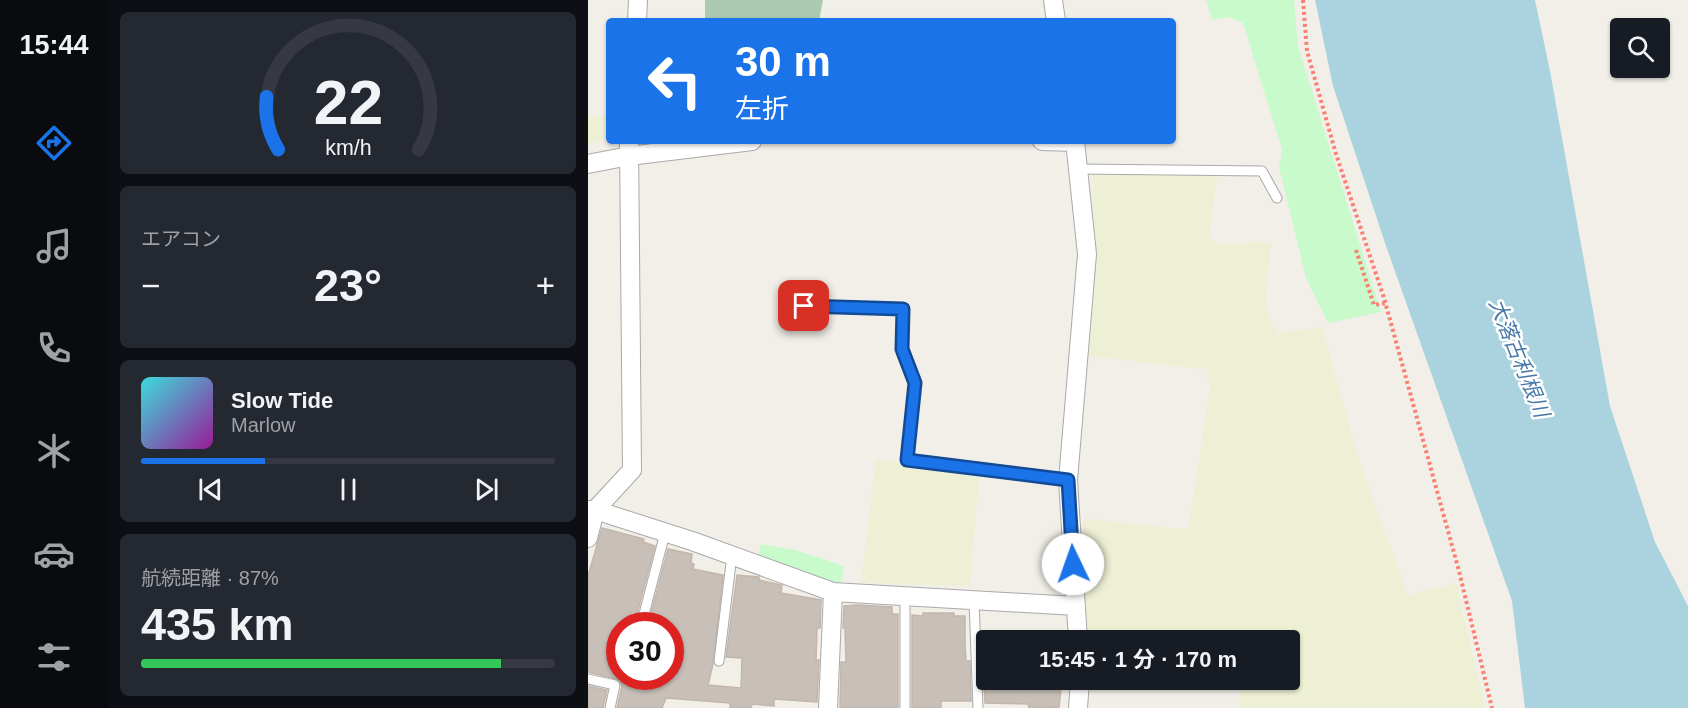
<!DOCTYPE html>
<html lang="ja">
<head>
<meta charset="utf-8">
<style>
	:root { --surface:#171b24; --page:#242831; --text:#f1f3f6; --muted:#9ea1a6; --line:#363941; --accent:#1a73e8 }
	body { margin:0; font-family:Arial,"Noto Sans JP",sans-serif; background:var(--page); color:var(--text); height:100vh; display:flex; flex-direction:column; font-size:22px; white-space:nowrap }
	* { box-sizing:border-box; margin:0 }
	p { font-size:20px; color:var(--muted) }
	.icon { flex:none; width:33px; height:33px; fill:none; stroke:currentColor; stroke-width:2; stroke-linecap:round; stroke-linejoin:round }
	.map { position:relative; flex:1; overflow:hidden }
	.panel { display:flex; flex-direction:column; gap:12px; padding:12px; background:#0d0f14; width:480px }
	.panel>* { flex:none }
	.top-card { position:absolute; left:18px; top:18px; width:570px; height:126px; border-radius:6px; box-shadow:0 2px 4px #0004; background:#1a73e8; color:#fff; overflow:hidden }
	.fabs { position:absolute; left:1022px; top:18px; display:grid; gap:12px }
	.fabs a { display:grid; place-items:center; width:60px; height:60px; border-radius:6px; background:var(--surface); box-shadow:0 2px 4px #0004; font-size:30px }
	.speed { position:absolute; left:18px; top:612px; display:flex; gap:12px; font-size:30px; font-weight:700; text-align:center }
	.speed>* { display:grid; place-content:center; width:78px; height:78px; border-radius:50%; background:var(--surface); box-shadow:0 2px 4px #0004; line-height:1 }
	.speed .limit { border:9px solid #d22; background:#fff; color:#111 }
	.pin { position:absolute; display:grid; place-items:center; width:51px; height:51px; color:#fff; margin:-26px; border-radius:12px; box-shadow:0 3px 9px #0006 }
	.me { position:absolute; width:66px; margin:-33px; rotate:357deg; stroke-linejoin:round; filter:drop-shadow(0 0 4px #0008) }
	.turn { display:flex; align-items:center; gap:21px; height:126px; padding:0 30px; font-size:27px }
	.turn .icon { width:78px; height:78px; stroke-width:2.5 }
	.turn b { display:block; font-size:42px; line-height:51px }
	.big { font-size:45px; font-weight:700; line-height:1.1 }
	.panel .card { flex:1; display:flex; flex-direction:column; justify-content:center; gap:9px; min-width:0; padding:0 21px; border-radius:9px; background:var(--page) }
	.panel .dial { align-items:center; gap:0 }
	.dial svg { height:156px; overflow:visible; fill:none; stroke:var(--line); stroke-width:7; stroke-linecap:round; text-anchor:middle }
	.dial text { fill:var(--text); stroke:none }
	.song { display:flex; align-items:center; gap:18px }
	.cover { width:72px; height:72px; border-radius:9px; background:linear-gradient(135deg,hsl(180 70% 55%),hsl(300 70% 35%)) }
	.played { height:6px; border-radius:3px; background:linear-gradient(90deg,var(--accent) 30%,var(--line) 30%) }
	.keys { display:flex; justify-content:space-around; direction:ltr }
	.heat { display:flex; justify-content:space-between; align-items:center; font-size:33px; direction:ltr }
	.charge { height:9px; border-radius:4px; background:linear-gradient(90deg,#34c759 87%,var(--line) 0) }
	.trip { position:absolute; left:388px; top:630px; width:324px; height:60px; border-radius:6px; background:var(--surface); box-shadow:0 2px 4px #0004; font-weight:700; line-height:60px; text-align:center }
	main { display:flex; flex:1; min-height:0 }
	.tab-bar { display:flex; flex-direction:column; width:108px; justify-content:space-around; align-items:center; background:#090b0e; color:var(--muted) }
	.tab-bar .icon { width:42px; height:42px }
	.tab-bar .selected { color:var(--accent) }
	.tab-bar b { font-size:27px; color:var(--text) }
	.map>svg:first-child { display:block }
	.farmland { fill:#eef0d5 }
	.cemetery { fill:#aacbaf }
	.park { fill:#c8facc }
	.water { fill:#aad3df }
	.building { fill:#c7bfb8; stroke:#c4b6ab; stroke-width:1.5 }
	.lines { fill:none; stroke-linecap:round; stroke-linejoin:round }
	.service-casing { stroke:#a9a9a9; stroke-width:11 }
	.minor-casing { stroke:#a9a9a9; stroke-width:20 }
	.path { stroke:#fa8072; stroke-width:4; stroke-dasharray:3 3; stroke-linecap:butt }
	.service { stroke:#fff; stroke-width:9 }
	.minor { stroke:#fff; stroke-width:18 }
	.route-casing { stroke:#114b97; stroke-width:15 }
	.route { stroke:#1a73e8; stroke-width:10 }
	.labels { text-anchor:middle; stroke-width:5; stroke-linejoin:round; paint-order:stroke }
	.water-label { font-size:21px; font-style:italic; fill:#4a7aab; stroke:#fff }
</style>
</head>
<body>
<main>
<nav class="tab-bar">
<b>15:44</b>
<svg class="icon selected" aria-label="directions" viewBox="0 0 24 24"><path d="M12 3l9 9-9 9-9-9zM9 14v-3h6M13 9l2 2-2 2"/></svg>
<svg class="icon" aria-label="music" viewBox="0 0 24 24"><path d="M9 18V5l10-2v13"/><circle cx="6" cy="18" r="3"/><circle cx="16" cy="16" r="3"/></svg>
<svg class="icon" aria-label="phone" viewBox="0 0 24 24"><path d="M5 4h4l2 5-3 2q2 4 5 5l2-3 5 2v4C11 20 4 13 5 4z"/></svg>
<svg class="icon" aria-label="climate" viewBox="0 0 24 24"><path d="M12 3v18M4 7l16 10M4 17L20 7"/></svg>
<svg class="icon" aria-label="car" viewBox="0 0 24 24"><path d="M5 17H2v-5l4-1 3-4h7l3 4 3 1v5h-3M9 17h6M6 11h13"/><circle cx="7" cy="17" r="2"/><circle cx="17" cy="17" r="2"/></svg>
<svg class="icon" aria-label="filters" viewBox="0 0 24 24"><path d="M4 7h16M4 17h16"/><circle cx="9" cy="7" r="2"/><circle cx="15" cy="17" r="2"/></svg>
</nav>
<section class="panel">
<div class="card dial"><svg viewBox="0 0 100 80">
<path d="M14 69A42 42 0 1 1 86 69"/>
<path d="M14 69A42 42 0 0 1 8 42" stroke="#1a73e8"/>
<text x="50" y="56" font-size="32" font-weight="700">22</text>
<text x="50" y="72" font-size="11">km/h</text>
</svg></div>
<div class="card"><p>エアコン</p>
<div class="heat"><a>−</a><b class="big">23°</b><a>+</a></div>
</div>
<div class="card">
<div class="song"><i class="cover"></i><div><b>Slow Tide</b><p>Marlow</p></div></div>
<div class="played"></div>
<div class="keys"><svg class="icon" aria-label="previous" viewBox="0 0 24 24"><path d="M18 5L8 12l10 7zM5 5v14"/></svg><svg class="icon" aria-label="pause" viewBox="0 0 24 24"><path d="M8 5v14M16 5v14"/></svg><svg class="icon" aria-label="next" viewBox="0 0 24 24"><path d="M6 5l10 7-10 7zM19 5v14"/></svg></div>
</div>
<div class="card"><p>航続距離 · 87%</p><b class="big">435 km</b><div class="charge"></div></div>
</section>
<div class="map">
<svg width="1100" height="708" viewBox="0 0 1100 708">
	<rect width="100%" height="100%" fill="#f2efe9"/>
	<path class="farmland" d="M21,114L20,137L0,145V117Z
		M628,168L630,172L621,237L628,241L629,244H657L658,242H683L677,308L690,333L734,327L771,460L820,595L868,583L897,708H651L652,680H702V640H499L495,518L600,530L622,387L619,376L622,370L501,356L506,274L505,174Z
		M288,459L391,477L382,586L273,583Z"/>
	<path class="cemetery" d="M117,0H235L231,21H117Z"/>
	<path class="park" d="M618,0H706L710,46L793,312L740,323L718,278L691,167L694,150L655,23L640,17L624,20Z
		M173,544L207,550L256,566L253,583H243L169,558Z"/>
	<path class="water" d="M727,0H947L962,71L1022,406L1067,542L1100,606V708H937L924,601L798,246L745,86Z"/>
	<path class="building" d="M14,528L56,539L55,542L67,546L49,614L43,612L41,626H32V676H82V622L62,617L80,549L104,554L103,563L106,564L105,569L135,575L125,664L120,685L153,688L154,658L138,657L149,575L171,577V580L194,585L193,593L233,600L232,628H229L228,660H231L229,702L186,699V706L164,704L163,708H142V703L78,698L74,708H29L34,686L32,680L0,672V576Z
		M270,605L304,607V614H310V708H252L253,662H258L257,628H255L256,606Z
		M335,613H366V616H377V644L378,661H382L383,701H353V708H324V615L335,616Z
		M395,661H399V680H451V684L473,688L471,707L441,708L440,704L397,703Z
		M0,686L19,690L15,708H0Z"/>
	<g class="lines">
		<g class="service-casing">
			<path id="service" d="M490,169L674,171L689,198
				M218,318L216,306L315,309L314,349L327,383L319,460L480,480
				M317,595V708
				M386,600L390,708
				M54,622L77,533
				M131,661L144,555
				M0,679L27,685L22,708"/>
		</g>
		<g class="minor-casing">
			<path id="minor" d="M465,0L468,21
				M49,21L50,0
				M454,141L487,142
				M487,141L499,254L480,480L490,640
				M0,164L41,156L164,141
				M0,510H7L104,541L245,592L488,606
				M0,538L7,510L44,470L41,141
				M240,708L245,592
				M490,708L492,680"/>
		</g>
		<path class="path" d="M715,0L719,51L748,154L796,298L871,571L904,708
			M768,250L786,305L798,303"/>
		<use href="#service" class="service"/>
		<use href="#minor" class="minor"/>
	</g>
	<g class="lines">
		<g class="route-casing">
			<path id="route" d="M216,306L315,309L314,349L327,383L319,460L480,480L485,564"/>
		</g>
		<use href="#route" class="route"/>
	</g>
	<g class="labels">
		<g class="water-label">
			<text transform="translate(931 358) rotate(68)" y="7">大落古利根川</text>
		</g>
	</g>
</svg>
<div class="fabs">
<a><svg class="icon" aria-label="search" viewBox="0 0 24 24"><circle cx="10" cy="10" r="6"/><path d="M15 15l6 6"/></svg></a>
</div>
<div class="speed"><div class="limit">30</div></div>
<div class="pin" style="left:216px;top:306px;background:#d93025"><svg class="icon" aria-label="arrive" viewBox="0 0 24 24"><path d="M6 21V4h12l-3 4 3 4H6"/></svg></div>
<svg class="me" style="left:485px;top:564px" viewBox="-20 -20 40 40"><circle r="19" fill="#fff"/><path d="M0-13L10 11 0 6-10 11z" fill="#1a73e8"/></svg>
<div class="trip">15:45 · 1 分 · 170 m</div>
<div class="top-card">
<div class="turn"><svg class="icon" aria-label="left" viewBox="0 0 24 24"><path d="M17 20v-9H6M10 6l-5 5 5 5"/></svg><div><b>30 m</b>左折</div></div>
</div>
</div>
</main>
</body>
</html>
